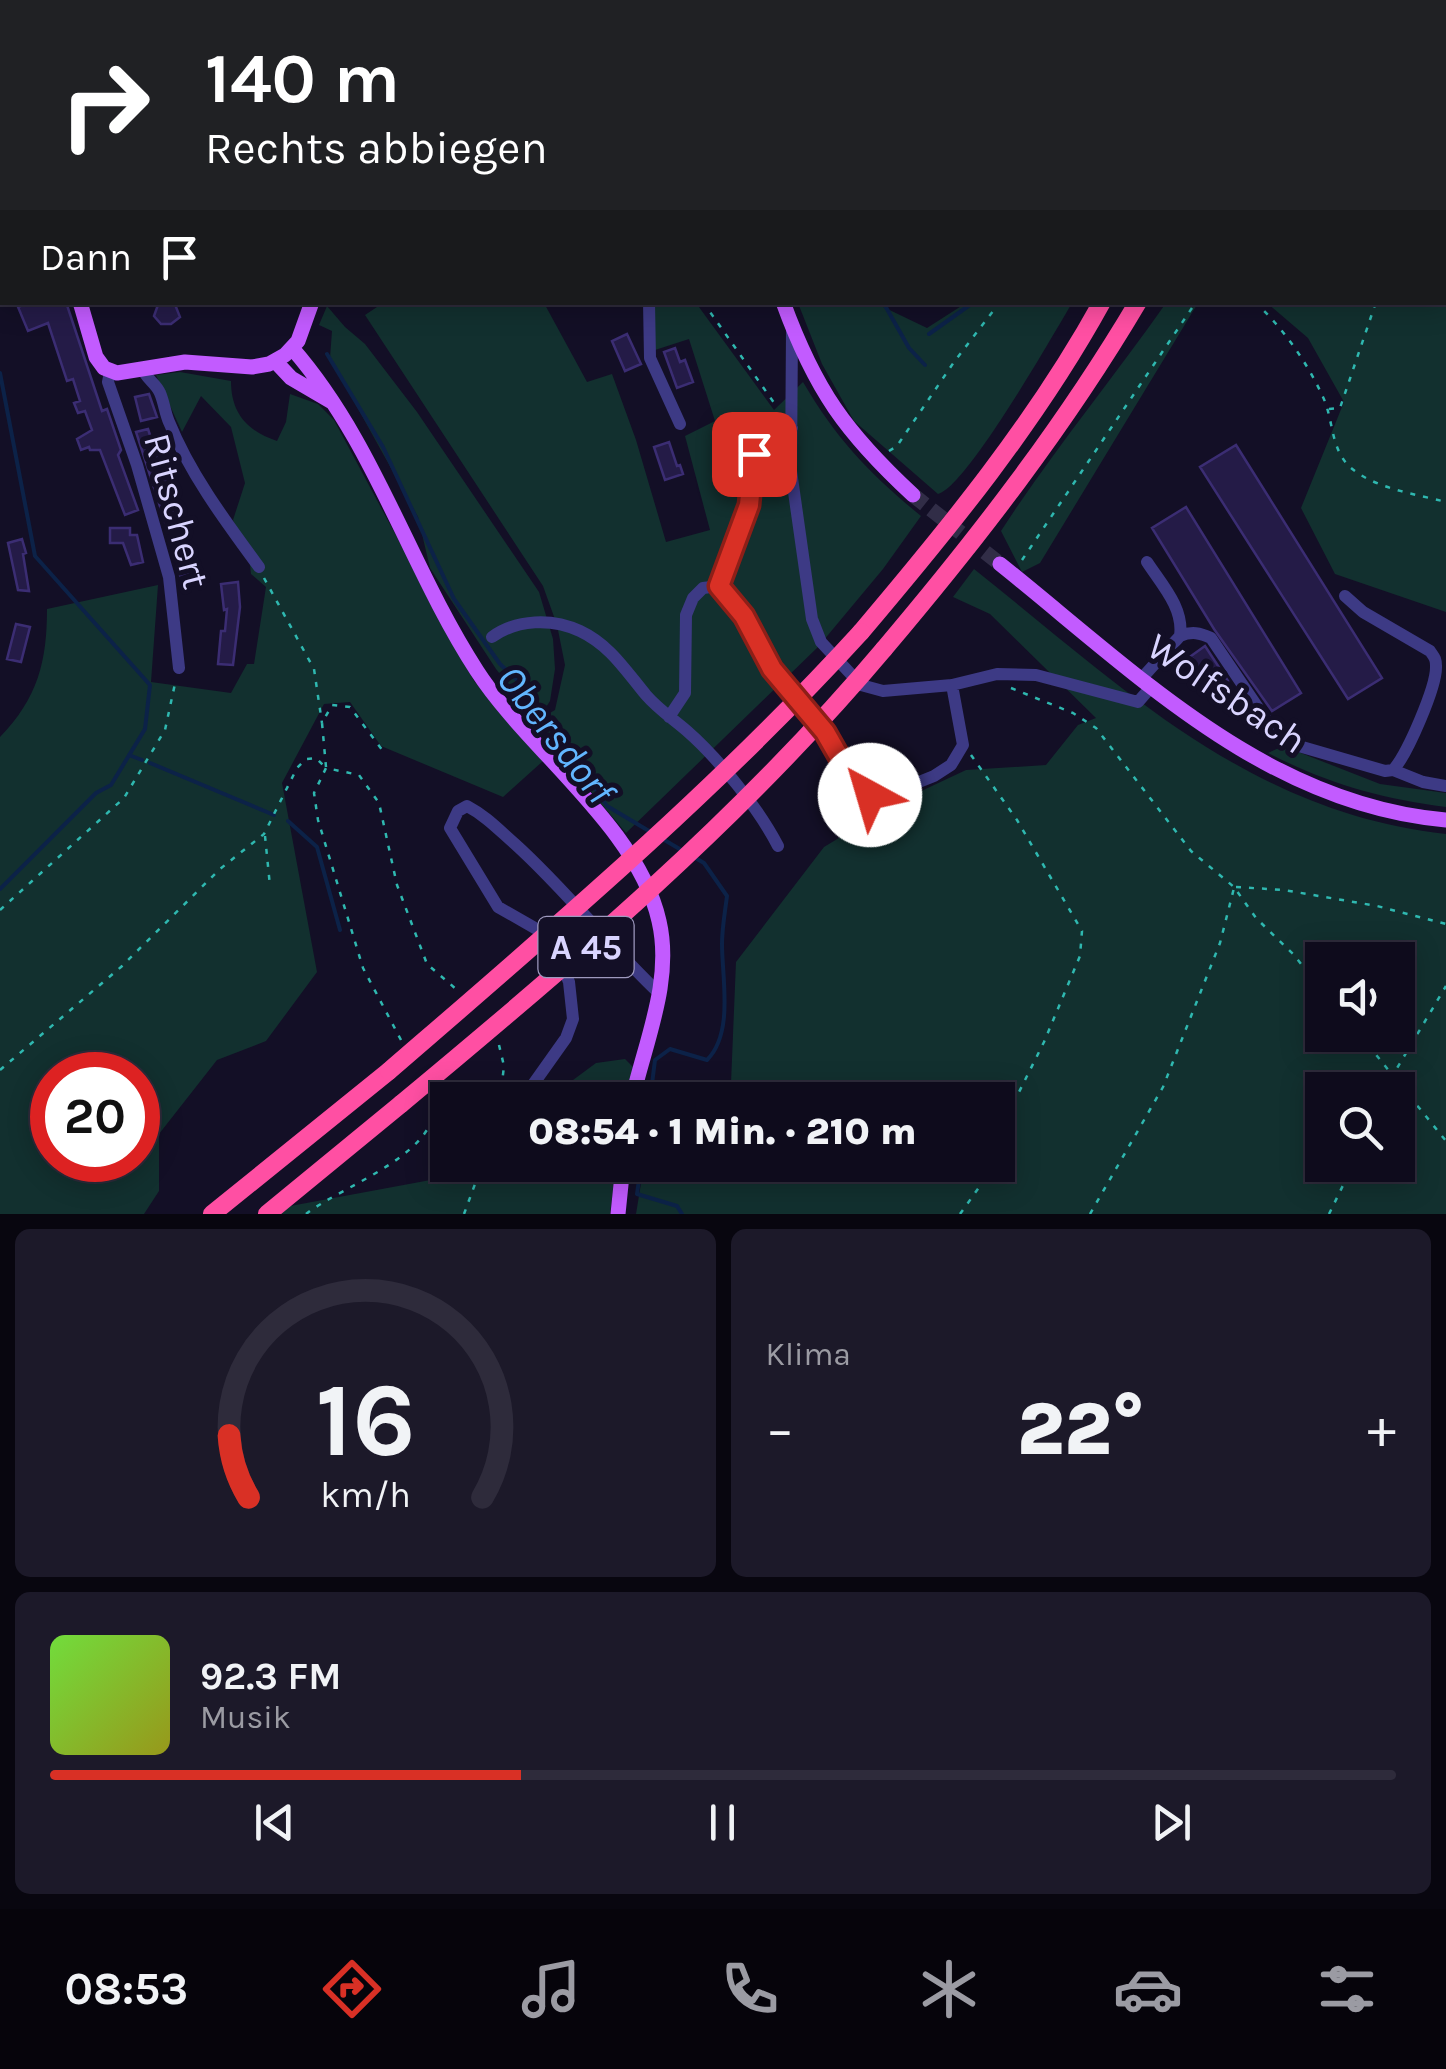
<!DOCTYPE html>
<html lang="de">
<head>
<meta charset="utf-8">
<style>
	:root { --surface:#0e0b1c; --page:#1c1929; --text:#f1f3f6; --muted:#9b9ba3; --line:#2e2b3b; --accent:#d93025 }
	body { margin:0; font-family:Karla,sans-serif; background:var(--page); color:var(--text); height:100vh; display:flex; flex-direction:column; font-size:38px; white-space:nowrap }
	* { box-sizing:border-box; margin:0 }
	p { font-size:32px; color:var(--muted) }
	.icon { flex:none; width:55px; height:55px; fill:none; stroke:currentColor; stroke-width:2; stroke-linecap:round; stroke-linejoin:round }
	.map { position:relative; height:1214px; overflow:hidden }
	.details { display:flex; flex-direction:column; gap:15px; padding:15px; background:#08060f; flex:1 }
	.details>* { flex:none }
	.banner { position:absolute; left:0px; top:0px; width:1448px; height:305px; box-shadow:0 5px 25px #0003,0 0 0 2px var(--line); background:#202124; color:#fff; overflow:hidden }
	.controls { position:absolute; left:1305px; top:942px; display:grid; gap:20px }
	.controls a { display:grid; place-items:center; width:110px; height:110px; border-radius:0px; background:var(--surface); box-shadow:0 5px 25px #0003,0 0 0 2px var(--line); font-size:50px }
	.speed { position:absolute; left:30px; top:1052px; display:flex; gap:20px; font-size:50px; font-weight:700; text-align:center }
	.speed>* { display:grid; place-content:center; width:130px; height:130px; border-radius:50%; background:var(--surface); box-shadow:0 5px 25px #0003,0 0 0 2px var(--line); line-height:1 }
	.speed .limit { border:15px solid #d22; background:#fff; color:#111 }
	.pin { position:absolute; display:grid; place-items:center; width:85px; height:85px; color:#fff; margin:-42px; border-radius:20px; box-shadow:0 5px 15px #0006 }
	.me { position:absolute; width:110px; margin:-55px; rotate:321deg; stroke-linejoin:round; filter:drop-shadow(0 0 8px #0008) }
	.turn { display:flex; align-items:center; gap:35px; height:210px; padding:0 40px; font-size:45px }
	.turn .icon { width:130px; height:130px; stroke-width:2.5 }
	.turn b { display:block; font-size:70px; line-height:85px }
	.then { display:flex; align-items:center; height:95px; padding:0 40px; background:#0003; gap:20px; font-size:38px }
	.big { font-size:75px; font-weight:800; line-height:1.1 }
	.details .tile { flex:1; display:flex; flex-direction:column; justify-content:center; gap:15px; min-width:0; padding:0 35px; border-radius:15px; background:var(--page) }
	.details .dial { align-items:center; gap:0 }
	.dial svg { height:260px; overflow:visible; fill:none; stroke:var(--line); stroke-width:7; stroke-linecap:round; text-anchor:middle }
	.dial text { fill:var(--text); stroke:none }
	.song { display:flex; align-items:center; gap:30px }
	.cover { width:120px; height:120px; border-radius:15px; background:linear-gradient(135deg,hsl(100 70% 55%),hsl(60 70% 35%)) }
	.played { height:10px; border-radius:5px; background:linear-gradient(90deg,var(--accent) 35%,var(--line) 35%) }
	.keys { display:flex; justify-content:space-around; direction:ltr }
	.heat { display:flex; justify-content:space-between; align-items:center; font-size:55px; direction:ltr }
	.details .tiles { flex:1; display:grid; gap:15px; grid-template-columns:1fr 1fr }
	.tile:last-child { grid-column:span 2 }
	.trip { position:absolute; left:430px; top:1082px; width:585px; height:100px; border-radius:0px; background:var(--surface); box-shadow:0 5px 25px #0003,0 0 0 2px var(--line); font-weight:800; line-height:100px; text-align:center }
	.menu { display:flex; height:160px; justify-content:space-around; align-items:center; background:#06040b; color:var(--muted) }
	.menu .icon { width:70px; height:70px }
	.menu .selected { color:var(--accent) }
	.menu b { font-size:45px; color:var(--text) }
	.map>svg:first-child { display:block }
	.green { fill:#12302f; fill-rule:evenodd }
	.lines { fill:none; stroke-linecap:round; stroke-linejoin:round }
	.stream { stroke:#0c2248; stroke-width:4 }
	.building { fill:#241b47; stroke:#3b2d73; stroke-width:2.5 }
	.major-tunnel { stroke:#312d47; stroke-width:15; stroke-dasharray:15 8; stroke-linecap:butt }
	.path { stroke:#2fb8b0; stroke-width:2.5; stroke-dasharray:5 8; stroke-linecap:butt }
	.minor { stroke:#3d3a85; stroke-width:12 }
	.major { stroke:#c25bff; stroke-width:15 }
	.highway { stroke:#ff4fa3; stroke-width:18 }
	.highway-bridge { stroke:#ff4fa3; stroke-width:18 }
	.route-casing { stroke:#8d1f18; stroke-width:25 }
	.route { stroke:#d93025; stroke-width:18 }
	.labels { text-anchor:middle; stroke-width:10; stroke-linejoin:round; paint-order:stroke }
	.shield { fill:#130f26; stroke:#9e99be; stroke-width:2.5 }
	.shield-label { font-size:35px; font-weight:bold; fill:#d9d4ff }
	.street-label { font-size:38px; fill:#d9d4ff; stroke:#130f26 }
	.water-label { font-size:40px; font-style:italic; fill:#62b6ff; stroke:#130f26 }
</style>
</head>
<body>
<div class="map">
<svg width="1446" height="1214" viewBox="0 0 1446 1214">
	<rect width="100%" height="100%" fill="#130f26"/>
	<path class="green" d="M1329,0H1446V612L1335,574L1301,508L1344,402L1308,338L1267,303L1445,302V2H1327Z
		M383,303H544L587,382L612,374L636,440L666,542L710,530L685,436L715,421L689,339L655,350L653,303H696L774,410L803,382C837,440 870,474 921,516L883,569L818,647L626,833L533,723L555,710L565,665L557,625L543,586L365,315Z
		M798,303H875L927,328L966,303H1072C1053,335 966,488 938,494L854,421L822,364Z
		M1166,303H1198L1040,563L1022,572L1001,531C1052,452 1112,380 1166,303Z
		M327,306L345,327L365,344L417,412L539,592L553,639L555,669L550,701L541,715L523,703L496,669L430,568L418,517L330,358L332,331L319,325Z
		M180,372L231,381C231,413 247,431 277,441L286,422L290,394L318,404L334,420L474,681L543,761L503,797L381,746L350,702L324,704L282,783L317,972L266,1041L217,1060L159,1134V1191L144,1214H0V737C38,698 47,661 47,609L158,585L151,682L231,693L247,664H254L266,587L251,574L249,556L233,520L245,483L231,427L201,396L182,432L156,375ZM52,1075H138V1160H52Z
		M974,569C1121,686 1250,813 1446,834V1214H636L644,1165H998V1100H654L656,1087L731,1083L736,962L824,847L900,801L966,770L1046,765L1078,725L1096,718L990,614L953,597ZM1322,960H1398V1035H1322ZM1322,1090H1398V1165H1322Z
		M1283,746L1380,784L1446,793V807C1378,798 1329,784 1268,753Z
		M625,1059L633,1067L627,1100H546L596,1063Z
		M512,1165H616L610,1214H277L285,1207Z"/>
	<g class="lines">
		<path class="stream" d="M647,0L652,2
			M0,107L2,108
			M0,234L2,223
			M883,302L909,348L925,365
			M929,334L974,302
			M327,354L383,447L454,599L500,664L534,696L530,706L535,716L554,728L607,806L649,831
			M0,373L35,556L150,685L145,729L111,785L96,793L0,889
			M129,755L142,760
			M150,763L274,815
			M288,821L317,847L340,930
			M661,838L683,851
			M650,1100L655,1060L670,1049L707,1060C734,1033 722,978 722,944C722,928 725,912 727,896L704,863L692,856
			M641,1165L637,1194L677,1206L682,1214"/>
	</g>
	<path class="building" d="M30,302H66L102,411L107,409L121,450L118,455L138,510L125,515L100,450H90L89,447L81,450L77,439L92,430L85,411L78,413L74,403L80,401L73,379L67,381L48,323L28,331L18,307Z
		M159,302H174L180,317L171,324H161L154,316Z
		M627,334L641,364L625,371L612,341Z
		M675,348L680,362L685,360L693,382L677,388L664,352Z
		M149,394L157,417L141,421L135,397Z
		M148,429L163,475L171,473L175,484L171,485V496L180,523L167,528L136,432Z
		M669,442L677,466L680,465L683,474L665,480L654,447Z
		M1236,445L1382,678L1348,699L1200,467Z
		M1186,507L1301,693L1272,711L1214,629L1152,528Z
		M110,528H130V535H137L143,562L131,565L123,543H110Z
		M22,539L26,553L23,554L29,591L18,590L8,543Z
		M189,542L200,568L180,575L174,547Z
		M238,582L240,607L233,665L218,664L221,631H225L227,609L224,610L221,584Z
		M16,624L30,627L21,662L7,659Z
		M1205,646L1228,681L1214,691L1191,656Z"/>
	<g class="lines">
		<path class="major-tunnel" d="M913,495L1000,564"/>
		<path class="path" d="M70,2V0
			M1019,2L1021,0
			M1352,2L1353,0
			M1445,104L1446,102
			M703,302L777,407
			M1255,302C1283,328 1307,362 1323,397C1334,421 1330,449 1351,468C1376,489 1416,494 1446,502
			M1329,409L1340,408L1376,302
			M889,451L897,446L954,362L1000,302
			M1022,560L1196,302
			M264,578L314,669L322,723
			M1011,688L1073,713L1096,728L1191,851L1234,887L1256,918L1294,955L1322,991
			M971,755L1017,820L1082,931L1080,956L1044,1042L1000,1130L998,1162
			M326,767L322,723L332,705L350,707L386,755
			M265,836L270,886
			M1236,887L1284,890L1377,906L1446,924
			M0,910L124,798L165,730L176,679
			M1360,1035L1446,1141
			M401,1040L363,968L318,820L314,793L326,768L359,775L379,803L397,885L427,964L456,989
			M499,1045L504,1066L500,1100
			M0,1070L121,967L220,869L264,834L297,768L306,759L316,758L325,767
			M1384,1090L1446,986
			M306,1214C346,1183 446,1153 434,1094
			M464,1214L482,1165
			M960,1214L995,1165
			M1090,1214L1163,1087L1220,943L1234,888
			M1329,1214L1353,1165"/>
		<path class="minor" d="M859,0V2
			M298,2L300,0
			M933,2L935,0
			M649,302L650,358L680,424
			M792,329L791,471L812,619L821,642L861,685L883,691L952,685L997,674L1036,675L1138,702L1152,686
			M142,368C146,379 156,383 160,393C164,402 165,413 169,422C190,474 226,522 259,567
			M110,372L108,382L137,465L169,577L179,668
			M1147,562C1162,585 1184,608 1180,636
			M719,586L749,505L754,454L764,435L792,428
			M492,637C517,619 552,618 580,631C610,645 626,671 646,695C658,709 673,719 687,731C719,759 759,809 778,846
			M1142,678L1180,636C1192,631 1200,633 1211,638L1277,736L1285,742L1385,771L1393,770C1407,755 1437,686 1436,666C1436,658 1434,657 1430,651L1363,612L1345,596
			M669,717L685,693L686,615L693,598L703,588L719,586L745,616L772,669L825,731L857,788L870,795L889,794L934,776L951,765L963,745L952,685
			M1393,770L1423,782L1446,786
			M522,1100L566,1038L573,1019L569,982L554,946L540,931L498,907L450,828L458,811L467,806C486,816 499,830 515,844C567,891 609,946 660,994"/>
		<path class="major" d="M162,2L163,0
			M0,203H2
			M80,302L96,357L104,368L117,373L185,362L252,367L269,364L285,355L298,341L312,302
			M783,302C815,390 846,433 913,495
			M292,348C375,443 409,566 477,671C528,750 638,827 659,921C673,981 645,1042 632,1100
			M275,361L291,378L332,402
			M1000,564C1134,671 1266,805 1446,820
			M618,1214L623,1165"/>
		<path class="highway" d="M1265,2L1266,0
			M1296,2L1297,0
			M861,632C949,528 1036,422 1102,302
			M884,649C977,539 1064,427 1138,302
			M212,1214L389,1071
			M267,1214L401,1104"/>
		<path class="highway-bridge" d="M389,1071C552,930 716,791 861,632
			M401,1104C572,962 741,819 884,649"/>
	</g>
	<g class="lines">
		<g class="route-casing">
			<path id="route" d="M754,454L749,505L719,586L744,616L772,669L825,732L857,788L870,795"/>
		</g>
		<use href="#route" class="route"/>
	</g>
	<g class="labels">
		<rect class="shield" x="538.5" y="917" width="95" height="60" rx="8"/>
		<g class="shield-label">
			<text x="586" y="959">A 45</text>
		</g>
		<g class="street-label">
			<text transform="translate(177 511) rotate(75)" y="13">Ritschert</text>
			<text transform="translate(1227 693) rotate(34)" y="13">Wolfsbach</text>
		</g>
		<g class="water-label">
			<text transform="translate(556 734) rotate(52)" y="14">Obersdorf</text>
		</g>
	</g>
</svg>
<div class="controls">
<a><svg class="icon" aria-label="sound" viewBox="0 0 24 24"><path d="M4 9h4l5-4v14l-5-4H4zM17 9q2 3 0 6"/></svg></a>
<a><svg class="icon" aria-label="search" viewBox="0 0 24 24"><circle cx="10" cy="10" r="6"/><path d="M15 15l6 6"/></svg></a>
</div>
<div class="speed"><div class="limit">20</div></div>
<div class="pin" style="left:754px;top:454px;background:#d93025"><svg class="icon" aria-label="arrive" viewBox="0 0 24 24"><path d="M6 21V4h12l-3 4 3 4H6"/></svg></div>
<svg class="me" style="left:870px;top:795px" viewBox="-20 -20 40 40"><circle r="19" fill="#fff"/><path d="M0-13L10 11 0 6-10 11z" fill="#d93025"/></svg>
<div class="trip">08:54 · 1 Min. · 210 m</div>
<div class="banner">
<div class="turn"><svg class="icon" aria-label="right" viewBox="0 0 24 24"><path d="M7 20v-9h11M14 6l5 5-5 5"/></svg><div><b>140 m</b>Rechts abbiegen</div></div>
<div class="then">Dann<svg class="icon" aria-label="arrive" viewBox="0 0 24 24"><path d="M6 21V4h12l-3 4 3 4H6"/></svg></div>
</div>
</div>
<section class="details">
<div class="tiles">
<div class="tile dial"><svg viewBox="0 0 100 80">
<path d="M14 69A42 42 0 1 1 86 69"/>
<path d="M14 69A42 42 0 0 1 8 50" stroke="#d93025"/>
<text x="50" y="56" font-size="32" font-weight="700">16</text>
<text x="50" y="72" font-size="11">km/h</text>
</svg></div>
<div class="tile"><p>Klima</p>
<div class="heat"><a>−</a><b class="big">22°</b><a>+</a></div>
</div>
<div class="tile">
<div class="song"><i class="cover"></i><div><b>92.3 FM</b><p>Musik</p></div></div>
<div class="played"></div>
<div class="keys"><svg class="icon" aria-label="previous" viewBox="0 0 24 24"><path d="M18 5L8 12l10 7zM5 5v14"/></svg><svg class="icon" aria-label="pause" viewBox="0 0 24 24"><path d="M8 5v14M16 5v14"/></svg><svg class="icon" aria-label="next" viewBox="0 0 24 24"><path d="M6 5l10 7-10 7zM19 5v14"/></svg></div>
</div>
</div>
</section>
<nav class="menu">
<b>08:53</b>
<svg class="icon selected" aria-label="directions" viewBox="0 0 24 24"><path d="M12 3l9 9-9 9-9-9zM9 14v-3h6M13 9l2 2-2 2"/></svg>
<svg class="icon" aria-label="music" viewBox="0 0 24 24"><path d="M9 18V5l10-2v13"/><circle cx="6" cy="18" r="3"/><circle cx="16" cy="16" r="3"/></svg>
<svg class="icon" aria-label="phone" viewBox="0 0 24 24"><path d="M5 4h4l2 5-3 2q2 4 5 5l2-3 5 2v4C11 20 4 13 5 4z"/></svg>
<svg class="icon" aria-label="climate" viewBox="0 0 24 24"><path d="M12 3v18M4 7l16 10M4 17L20 7"/></svg>
<svg class="icon" aria-label="car" viewBox="0 0 24 24"><path d="M5 17H2v-5l4-1 3-4h7l3 4 3 1v5h-3M9 17h6M6 11h13"/><circle cx="7" cy="17" r="2"/><circle cx="17" cy="17" r="2"/></svg>
<svg class="icon" aria-label="filters" viewBox="0 0 24 24"><path d="M4 7h16M4 17h16"/><circle cx="9" cy="7" r="2"/><circle cx="15" cy="17" r="2"/></svg>
</nav>
</body>
</html>
